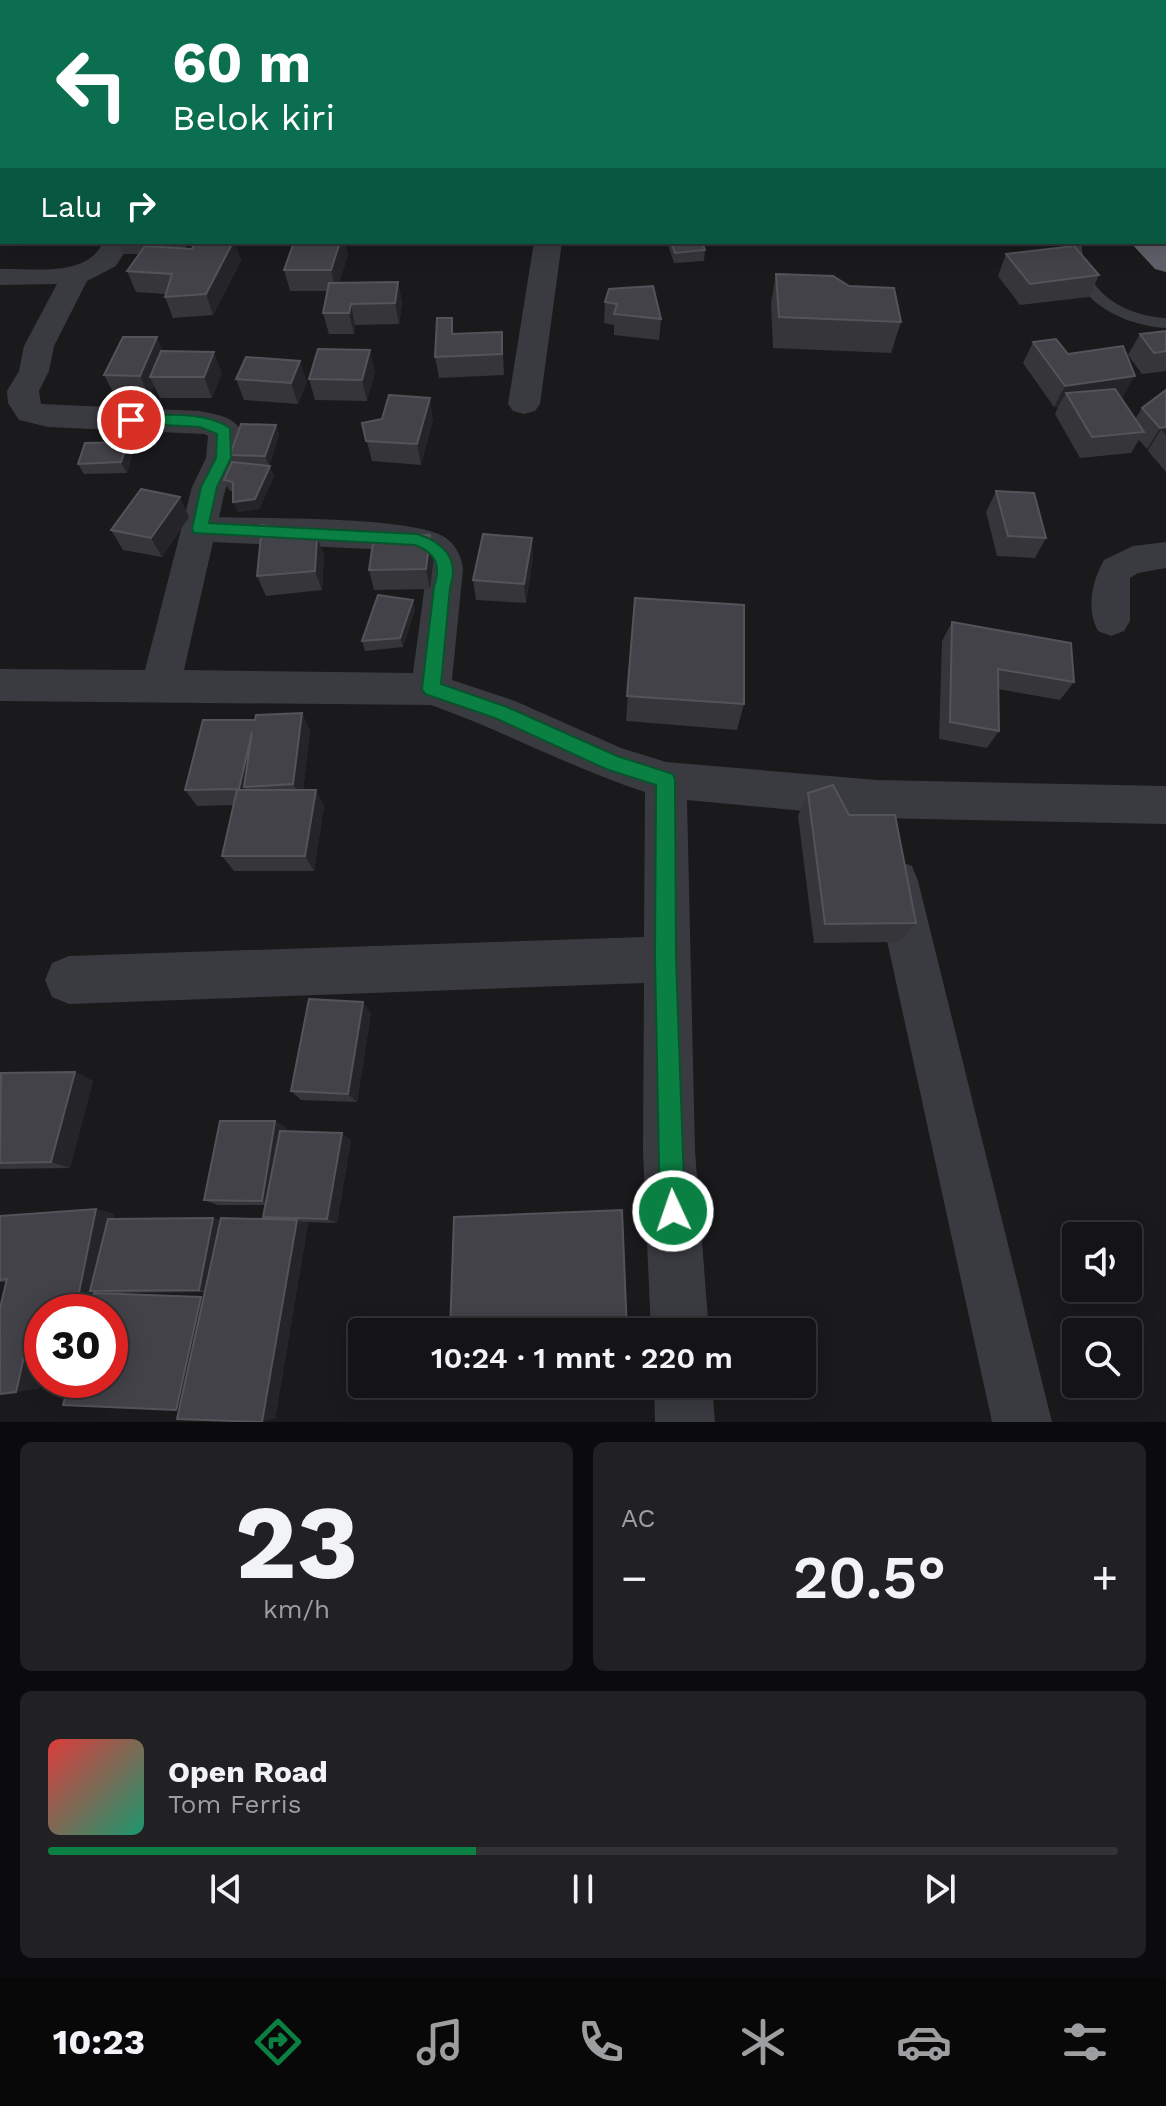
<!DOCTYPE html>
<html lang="id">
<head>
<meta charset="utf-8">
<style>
	:root { --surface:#141315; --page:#212022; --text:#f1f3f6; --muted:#9d9ea0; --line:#333234; --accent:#0b8043 }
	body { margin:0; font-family:"Work Sans",sans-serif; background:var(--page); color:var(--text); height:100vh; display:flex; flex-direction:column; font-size:30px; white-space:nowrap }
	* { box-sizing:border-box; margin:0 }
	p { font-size:26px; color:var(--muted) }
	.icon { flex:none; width:44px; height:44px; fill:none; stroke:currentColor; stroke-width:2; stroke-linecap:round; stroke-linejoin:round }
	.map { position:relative; height:1422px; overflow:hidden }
	.details { display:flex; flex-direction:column; gap:20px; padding:20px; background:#0b0a0c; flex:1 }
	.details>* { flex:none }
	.banner { position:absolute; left:0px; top:0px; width:1166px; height:244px; box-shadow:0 4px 20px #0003,0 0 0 2px var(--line); background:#0b6e4f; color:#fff; overflow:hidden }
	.fabs { position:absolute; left:1062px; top:1222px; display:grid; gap:16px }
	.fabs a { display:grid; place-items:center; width:80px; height:80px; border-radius:8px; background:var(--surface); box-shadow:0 4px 20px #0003,0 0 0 2px var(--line); font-size:40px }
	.speed { position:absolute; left:24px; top:1294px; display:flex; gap:16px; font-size:40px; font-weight:700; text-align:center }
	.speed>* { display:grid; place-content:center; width:104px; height:104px; border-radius:50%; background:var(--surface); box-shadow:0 4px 20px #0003,0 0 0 2px var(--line); line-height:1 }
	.speed .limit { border:12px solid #d22; background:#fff; color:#111 }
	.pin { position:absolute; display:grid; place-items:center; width:68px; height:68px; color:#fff; margin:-34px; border:4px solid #fff; border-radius:50%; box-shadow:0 2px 8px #0007 }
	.me { position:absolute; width:88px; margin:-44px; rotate:357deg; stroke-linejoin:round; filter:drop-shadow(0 0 6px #0008) }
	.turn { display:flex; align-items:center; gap:28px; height:168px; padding:0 40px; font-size:36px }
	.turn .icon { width:104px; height:104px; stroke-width:2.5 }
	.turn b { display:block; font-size:56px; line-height:68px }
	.then { display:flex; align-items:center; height:76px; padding:0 40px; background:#0003; gap:16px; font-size:30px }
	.big { font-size:60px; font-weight:600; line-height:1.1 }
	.details .widget { flex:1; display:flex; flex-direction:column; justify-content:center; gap:12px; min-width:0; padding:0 28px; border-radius:12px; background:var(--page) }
	.details .dial { align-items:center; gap:0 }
	.dial b { font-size:104px; line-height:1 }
	.song { display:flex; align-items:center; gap:24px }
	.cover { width:96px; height:96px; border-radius:12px; background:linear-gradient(135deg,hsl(0 70% 55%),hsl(160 70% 35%)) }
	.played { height:8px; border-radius:4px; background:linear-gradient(90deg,var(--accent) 40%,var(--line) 40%) }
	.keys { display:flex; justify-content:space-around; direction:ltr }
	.heat { display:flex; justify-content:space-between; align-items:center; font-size:44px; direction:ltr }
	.details .tiles { flex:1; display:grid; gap:20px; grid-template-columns:1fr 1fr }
	.widget:last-child { grid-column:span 2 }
	.trip { position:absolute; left:348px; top:1318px; width:468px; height:80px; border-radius:8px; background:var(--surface); box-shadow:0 4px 20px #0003,0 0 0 2px var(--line); font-weight:600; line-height:80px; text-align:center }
	.dock { display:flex; height:128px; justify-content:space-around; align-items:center; background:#080808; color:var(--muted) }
	.dock .icon { width:56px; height:56px }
	.dock .active { color:var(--accent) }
	.dock b { font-size:36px; color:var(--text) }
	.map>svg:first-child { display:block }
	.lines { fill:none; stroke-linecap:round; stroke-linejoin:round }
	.service { fill:#3a3b41; fill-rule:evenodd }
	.minor { fill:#3a3b41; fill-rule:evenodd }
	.tertiary { fill:#3a3b41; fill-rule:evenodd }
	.trunk { fill:#5e6069; fill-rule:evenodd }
	.wall { fill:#36353a; fill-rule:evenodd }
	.shaded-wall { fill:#252428 }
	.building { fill:#434248; stroke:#53535a; stroke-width:2 }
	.route { fill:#0b8043; stroke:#07532c; stroke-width:2 }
</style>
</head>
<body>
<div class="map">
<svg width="1166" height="1422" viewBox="0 0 1166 1422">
	<rect width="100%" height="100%" fill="#1a191c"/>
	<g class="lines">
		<path class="service" d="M1068,242H1082C1080,289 1122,316 1166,318V328C1118,325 1066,296 1068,242Z"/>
		<path class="minor" d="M103,242H131L116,266L87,281L54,346L49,371L39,391L41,404L200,411C212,414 227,415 236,424C252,440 233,470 227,485C223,495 222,506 219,517C264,519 415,516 446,538C456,545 462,558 463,569L452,680L515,701L621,748L666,762L877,780L1166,786V824L877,818L687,800L695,1151L709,1332H651L643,1151L644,983L69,1004L52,997L45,980L52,963L69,956L644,937L645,792C571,768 504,731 431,705L0,701V669L145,670L192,487L206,458L208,436L204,434L48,427L19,420L8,403L7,391L19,371L24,346L57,284L0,285V269C32,268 88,278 103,242ZM213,542L394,550L412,552L426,561L427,569L413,673L184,670Z
			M534,242H562L540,404L535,411L524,414L513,411L508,404Z
			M1166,542V568L1138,573L1130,578V621L1124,631L1111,636L1098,631C1086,608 1092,581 1104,560L1133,546Z
			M896,860L912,866L918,881L1052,1422H992L874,881L880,866Z
			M654,1384H712L715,1422H655Z"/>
		<path class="tertiary" d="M1166,104V120L1164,121V105Z
			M0,150H2V166H0Z"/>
		<path class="trunk" d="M890,0H913L914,2H891Z
			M924,0H947L948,2H925Z
			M1130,242H1162L1166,246V272L1155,269Z"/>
	</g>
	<path class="wall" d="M644,0H666V1L644,2Z
		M767,0H869V2H768Z
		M979,0H1166V10H1164V2H998V1L980,2Z
		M0,65H2V132H0Z
		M119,242H185L186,249H192L195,242H235L241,261L213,315L173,318L165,297V294L136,292L127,271L140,254H124Z
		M667,242H702L705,250L704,261L674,263Z
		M760,242H806V245H761Z
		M348,254L339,283L398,282L402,303L399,324L355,325L354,334H329L323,313L327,291H290L284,270Z
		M1006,254L1099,275L1089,297L1020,305L998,276Z
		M776,274L901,322L891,353L773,348L771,304Z
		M609,289L661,319L659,340L614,335V325L604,323L605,302Z
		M1166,331V371L1142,374L1128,355L1140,334Z
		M1033,342L1068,354L1123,397L1121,398L1135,419L1142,408L1166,390V472L1148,451L1149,449H1147L1139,440L1131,453L1080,458L1055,414L1058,407H1054L1023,363Z
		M163,351L222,373L212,398H160L154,386L150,397L115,396L104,375Z
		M503,353L504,375L439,378L435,357Z
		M375,371L367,401L315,400L309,379Z
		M236,379L307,382L298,404L244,400Z
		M433,419L421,465L372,461L362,423Z
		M276,425L279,435L269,466L274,476L259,509L238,512L233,492L229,490L224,480L233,463L230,455Z
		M133,452L127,473L84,474L78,464Z
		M996,491L1046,538L1035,558L997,556L986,512Z
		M189,517L162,557L123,550L111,530Z
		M317,537L324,556L322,590L266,596L257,576Z
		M434,555L430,589L374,590L369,570Z
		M533,557L526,603L476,600L473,580Z
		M635,598L744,704L737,730L626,721Z
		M413,600L415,610L403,647L365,651L362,641Z
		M952,622L1074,682L1060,700L998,689L999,731L987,748L939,739L942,641Z
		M302,713L310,731L303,790L324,806L314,871H234L222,856L233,805L197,806L185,790L255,720Z
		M808,793L849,815L916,923L900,942L814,943L798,816Z
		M371,1013L357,1102L301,1100L291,1091Z
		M75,1072L93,1081L70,1168L0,1169V1075Z
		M287,1128L286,1132L351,1140L337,1223L303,1222L308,1224L275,1419L179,1409L110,1312H42V1377L39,1389L6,1282H0V1216L96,1209L114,1214L113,1219L220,1221L270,1219L263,1217L265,1205H218L204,1200ZM99,1292L110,1293L205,1292L204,1297L99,1293Z"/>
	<path class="shaded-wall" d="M773,0H797L796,2H772Z
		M233,242H235L241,261L213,315L206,294Z
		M340,242H345L348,254L336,292L331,270Z
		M398,282L402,303L399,324L395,303Z
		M351,304L355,325L354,334L349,313Z
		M157,337L166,358L150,377L154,386L150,397L140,376Z
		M370,350L375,371L367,401L362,380Z
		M214,352L222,373L212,398L204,377Z
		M300,361L307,382L298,404L291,383Z
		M1135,376L1123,397L1073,405L1066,393L1058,407H1054L1065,386Z
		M430,398L433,419L421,465L417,444Z
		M276,425L279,435L269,466L265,456Z
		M1166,427V435L1161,430L1149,449H1147L1160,428Z
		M128,442L133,452L127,473L121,462Z
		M270,466L274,476L259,509L238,512L233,502Z
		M180,497L189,517L162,557L151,538Z
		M430,535L434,555L430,589L426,569Z
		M317,537L324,556L322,590L315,571Z
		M532,538L533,557L526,603L524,584Z
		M413,600L415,610L403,647L400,638Z
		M302,713L310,731L302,800L293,784Z
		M252,732L244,787L251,797L249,805L239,789Z
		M316,790L324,806L314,871L305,856Z
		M363,1002L371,1013L357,1102L348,1094Z
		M75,1072L93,1081L70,1168L51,1162Z
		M275,1121L287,1128L274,1205L262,1201Z
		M342,1133L351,1140L337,1223L327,1219Z
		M96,1209L114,1214L99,1291H90L99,1292L95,1312H75Z
		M213,1218L227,1223L214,1292L199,1290Z
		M297,1220L308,1224L275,1419L262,1422Z
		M201,1297L216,1298L193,1406L176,1410Z
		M31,1326H42V1377L39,1389L16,1392Z"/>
	<path class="building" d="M44,0H91V2H44Z
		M433,0H466V2H433Z
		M807,0H839L841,2H809Z
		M1008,0H1084L1026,2H1009Z
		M0,65H2V102H0Z
		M195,242H233L206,294L165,297L172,274L127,271L145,246L192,249Z
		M294,242H340L331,270H284Z
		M671,242H702L705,250L675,253Z
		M1074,246L1099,275L1030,284L1006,254Z
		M776,274L833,276L849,286L894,288L901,322L779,317Z
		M398,282L395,303L351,304L349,313H323L329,283Z
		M653,286L661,319L614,314L617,304L605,302L609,289Z
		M437,318H452V334L502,332V354L435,357Z
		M1166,331V351L1154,353L1140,334Z
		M123,337H157L140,376L104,375Z
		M1056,339L1068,354L1123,346L1135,376L1065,386L1033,342Z
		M318,349L370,350L362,380L309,379Z
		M161,351L214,352L204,377H150Z
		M246,357L300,361L291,383L236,379Z
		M1115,389L1144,432L1092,437L1066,393Z
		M1166,390V427L1160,428L1142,408Z
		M389,395L430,398L417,444L366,441L362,423L382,419Z
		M241,424L276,425L265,456L230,455Z
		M128,442L121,462L78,464L85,443Z
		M232,462L270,466L255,499L233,502V482L224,480Z
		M141,489L180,497L151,538L111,530Z
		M996,491L1034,493L1046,538L1008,536Z
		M262,525L317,537L315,571L257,576Z
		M483,534L532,538L524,584L473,580Z
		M430,535L426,569L369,570L374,536Z
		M378,595L413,600L400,638L362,641Z
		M635,598L744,605V704L627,696Z
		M952,622L1071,643L1074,682L998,669L999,731L950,722Z
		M302,713L293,784L244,787L252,732L239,789L185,790L203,720H255L256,715Z
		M833,785L849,815H895L916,923L825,924L808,793Z
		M237,790H316L305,856H222Z
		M309,999L363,1002L348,1094L291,1091Z
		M75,1072L51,1162L0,1163L1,1073Z
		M220,1121H275L262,1201L204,1200Z
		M280,1131L342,1133L327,1219L263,1217Z
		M96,1209L75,1312H42V1325L31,1326L16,1392L0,1394V1308L7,1279L0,1280V1216Z
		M622,1210L627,1332H450L454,1217Z
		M213,1218L199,1290L90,1291L108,1219Z
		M221,1218L297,1220L262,1422L177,1419Z
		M94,1293L201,1297L176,1410L63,1405L70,1380H110V1312H89Z"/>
	<path class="route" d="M131,415C162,416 203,410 230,428L231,458L217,487L209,523L417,534C443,542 460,559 450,587L441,684L507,707L617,756L673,774L675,780L676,959L685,1211L681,1220L673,1224L664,1220L660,1211L655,959L656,785L606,769L495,718L425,694L422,689L434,587C441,567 437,553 415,545L194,533L192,529L201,487L216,458L217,434L200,427L126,423L124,420Z"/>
</svg>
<div class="fabs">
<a><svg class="icon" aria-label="sound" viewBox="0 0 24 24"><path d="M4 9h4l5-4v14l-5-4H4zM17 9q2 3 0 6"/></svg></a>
<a><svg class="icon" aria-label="search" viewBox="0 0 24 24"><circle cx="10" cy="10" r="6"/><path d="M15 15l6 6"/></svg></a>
</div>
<div class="speed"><div class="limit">30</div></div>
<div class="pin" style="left:131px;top:420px;background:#d93025"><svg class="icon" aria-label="arrive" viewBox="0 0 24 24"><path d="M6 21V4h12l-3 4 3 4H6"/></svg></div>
<svg class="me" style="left:673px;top:1211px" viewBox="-20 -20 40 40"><circle r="17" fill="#0b8043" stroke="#fff" stroke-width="3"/><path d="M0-11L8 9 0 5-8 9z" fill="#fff"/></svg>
<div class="trip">10:24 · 1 mnt · 220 m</div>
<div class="banner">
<div class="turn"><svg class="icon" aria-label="left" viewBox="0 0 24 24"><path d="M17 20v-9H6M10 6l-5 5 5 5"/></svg><div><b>60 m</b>Belok kiri</div></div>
<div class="then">Lalu<svg class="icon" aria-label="right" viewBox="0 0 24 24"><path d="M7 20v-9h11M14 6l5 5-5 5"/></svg></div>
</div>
</div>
<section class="details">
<div class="tiles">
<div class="widget dial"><b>23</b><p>km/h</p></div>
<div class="widget"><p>AC</p>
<div class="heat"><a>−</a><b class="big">20.5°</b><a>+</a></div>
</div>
<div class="widget">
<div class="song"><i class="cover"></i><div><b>Open Road</b><p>Tom Ferris</p></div></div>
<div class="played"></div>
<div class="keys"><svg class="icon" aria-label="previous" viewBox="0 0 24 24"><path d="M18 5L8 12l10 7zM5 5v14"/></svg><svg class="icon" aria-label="pause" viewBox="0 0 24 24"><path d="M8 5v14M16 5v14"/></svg><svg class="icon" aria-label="next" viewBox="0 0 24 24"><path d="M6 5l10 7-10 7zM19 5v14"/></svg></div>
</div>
</div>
</section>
<nav class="dock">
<b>10:23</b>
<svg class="icon active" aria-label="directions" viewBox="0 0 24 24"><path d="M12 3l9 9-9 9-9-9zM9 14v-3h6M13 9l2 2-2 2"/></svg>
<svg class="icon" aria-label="music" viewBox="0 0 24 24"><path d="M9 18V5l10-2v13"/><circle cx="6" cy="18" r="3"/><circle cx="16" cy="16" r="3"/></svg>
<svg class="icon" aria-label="phone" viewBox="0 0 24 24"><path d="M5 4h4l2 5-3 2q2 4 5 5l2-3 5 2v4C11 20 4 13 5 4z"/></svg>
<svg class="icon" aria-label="climate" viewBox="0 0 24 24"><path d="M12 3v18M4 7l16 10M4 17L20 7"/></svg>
<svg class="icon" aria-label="car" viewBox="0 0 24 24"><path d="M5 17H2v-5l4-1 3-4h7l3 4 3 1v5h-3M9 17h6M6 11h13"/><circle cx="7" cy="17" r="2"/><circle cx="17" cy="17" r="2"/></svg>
<svg class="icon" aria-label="filters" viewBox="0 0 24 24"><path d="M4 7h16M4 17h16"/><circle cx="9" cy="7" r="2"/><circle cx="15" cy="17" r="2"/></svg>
</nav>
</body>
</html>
